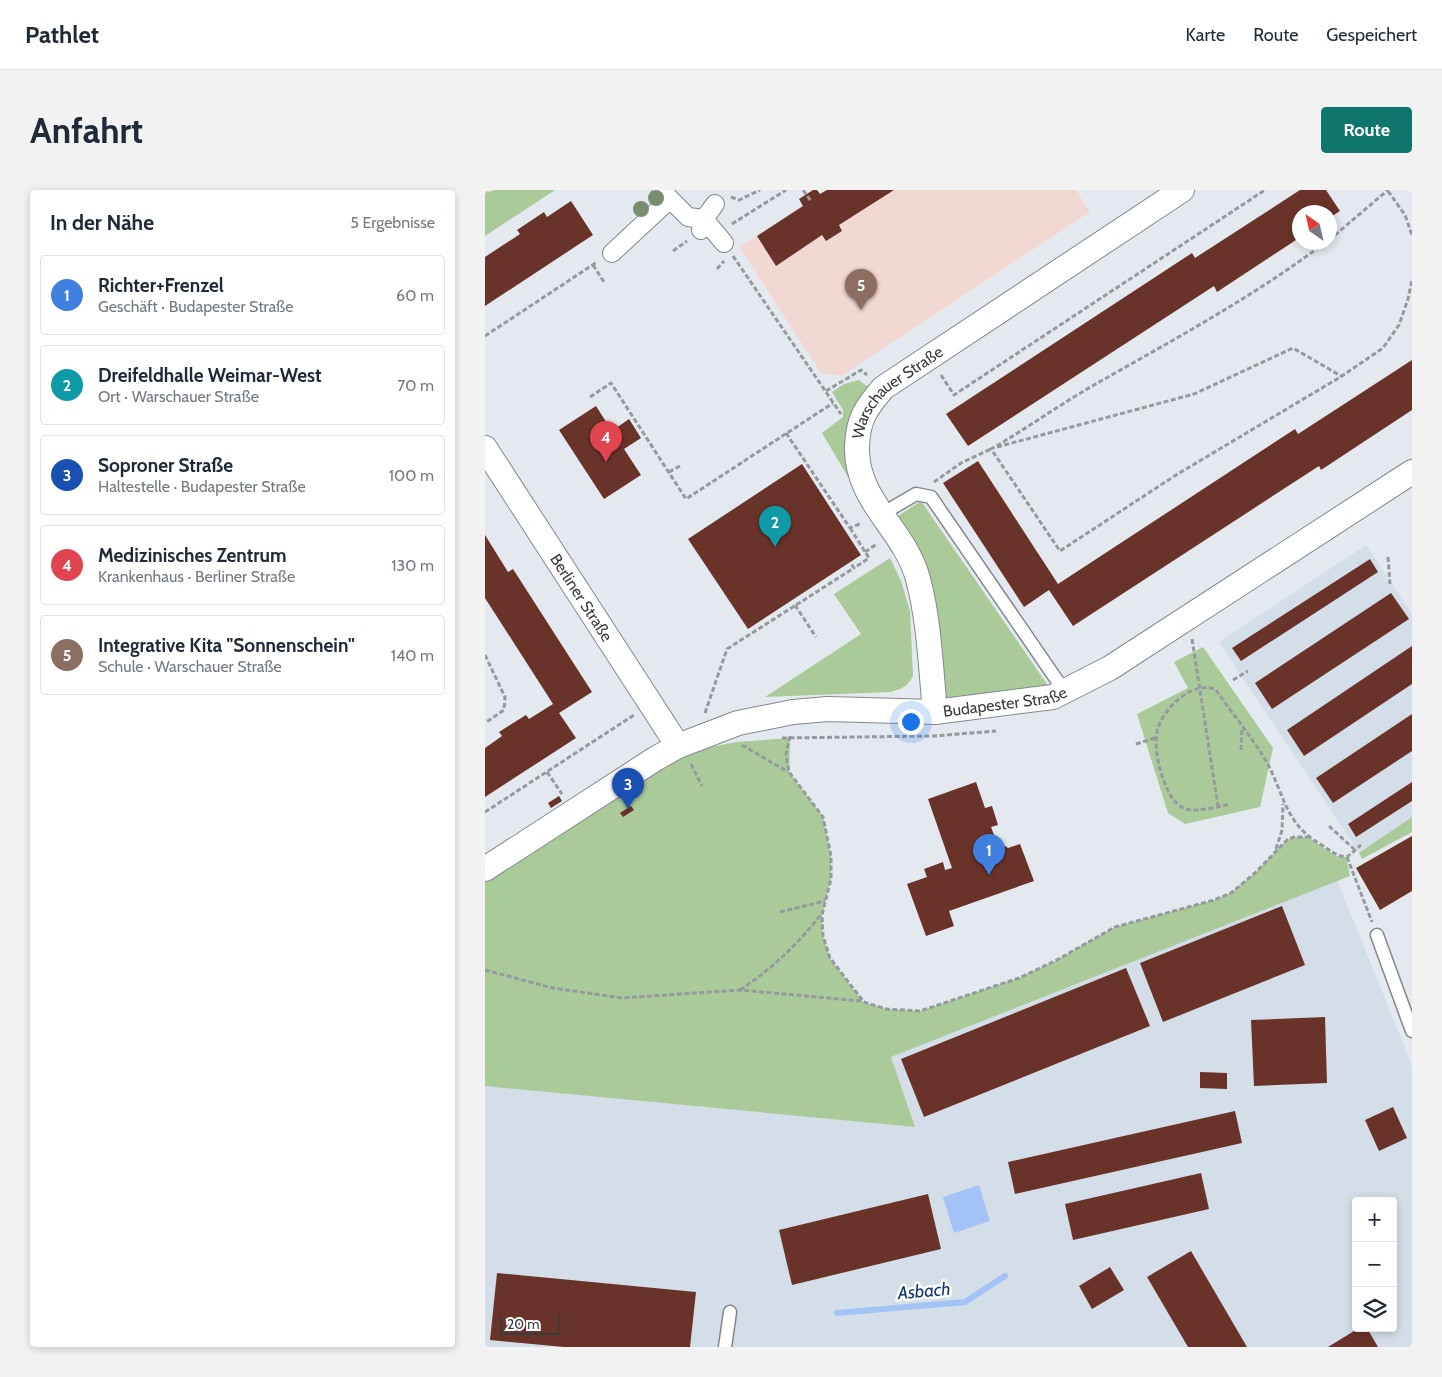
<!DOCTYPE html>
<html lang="de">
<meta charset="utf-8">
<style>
:root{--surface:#fff;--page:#f2f2f3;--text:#1f2937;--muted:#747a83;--line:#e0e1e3;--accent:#0f766e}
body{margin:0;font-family:Cabin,sans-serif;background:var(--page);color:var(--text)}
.controls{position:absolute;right:15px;bottom:15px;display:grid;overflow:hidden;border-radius:5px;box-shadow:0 2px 8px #0003}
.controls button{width:45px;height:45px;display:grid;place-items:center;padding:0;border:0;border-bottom:1px solid var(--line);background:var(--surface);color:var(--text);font:25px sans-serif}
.compass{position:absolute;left:807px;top:15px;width:45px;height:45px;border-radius:50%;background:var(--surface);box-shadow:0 2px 8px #0003;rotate:326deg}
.scale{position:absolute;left:15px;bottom:12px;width:60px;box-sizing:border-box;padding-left:5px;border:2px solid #3a3c3e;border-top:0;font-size:14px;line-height:18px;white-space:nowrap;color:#3a3c3e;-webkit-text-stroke:4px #fff;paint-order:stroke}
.you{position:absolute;left:425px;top:531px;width:18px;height:18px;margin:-12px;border:4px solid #fff;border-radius:50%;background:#1a73e8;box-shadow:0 0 0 8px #1a73e833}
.badge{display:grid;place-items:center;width:32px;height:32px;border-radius:50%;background:var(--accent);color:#fff;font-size:16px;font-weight:700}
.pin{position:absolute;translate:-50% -41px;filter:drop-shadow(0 1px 2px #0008)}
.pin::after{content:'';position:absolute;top:26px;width:18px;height:15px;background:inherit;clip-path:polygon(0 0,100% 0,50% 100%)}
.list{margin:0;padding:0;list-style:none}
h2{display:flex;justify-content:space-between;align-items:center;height:65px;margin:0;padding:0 20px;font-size:21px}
h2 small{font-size:16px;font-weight:400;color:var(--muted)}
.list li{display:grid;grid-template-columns:32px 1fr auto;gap:15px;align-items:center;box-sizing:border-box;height:80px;margin:0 10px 10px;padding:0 10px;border:1px solid var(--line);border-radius:5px}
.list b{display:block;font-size:19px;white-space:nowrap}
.list p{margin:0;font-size:16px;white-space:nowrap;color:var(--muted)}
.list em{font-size:16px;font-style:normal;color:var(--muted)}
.icon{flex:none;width:28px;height:28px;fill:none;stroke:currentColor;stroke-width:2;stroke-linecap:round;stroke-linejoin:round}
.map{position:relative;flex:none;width:927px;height:1157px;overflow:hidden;border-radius:5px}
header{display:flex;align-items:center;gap:30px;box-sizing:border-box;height:70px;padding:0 25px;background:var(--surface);border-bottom:1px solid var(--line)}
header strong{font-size:24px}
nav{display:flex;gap:28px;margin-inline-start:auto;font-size:18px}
.intro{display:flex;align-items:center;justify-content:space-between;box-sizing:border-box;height:120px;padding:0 30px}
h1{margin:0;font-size:35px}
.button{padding:12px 22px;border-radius:5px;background:var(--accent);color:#fff;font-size:18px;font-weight:700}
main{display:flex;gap:30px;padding:0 30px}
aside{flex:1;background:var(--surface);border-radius:5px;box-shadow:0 2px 8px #0003}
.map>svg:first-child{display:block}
</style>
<header>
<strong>Pathlet</strong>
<nav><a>Karte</a><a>Route</a><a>Gespeichert</a></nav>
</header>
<div class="intro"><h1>Anfahrt</h1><a class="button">Route</a></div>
<main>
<aside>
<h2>In der Nähe<small>5 Ergebnisse</small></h2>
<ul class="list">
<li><span class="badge" style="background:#3f7fe0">1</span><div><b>Richter+Frenzel</b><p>Geschäft · Budapester Straße</p></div><em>60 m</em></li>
<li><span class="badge" style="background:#0f9aa8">2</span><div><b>Dreifeldhalle Weimar-West</b><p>Ort · Warschauer Straße</p></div><em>70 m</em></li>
<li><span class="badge" style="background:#1a4fb4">3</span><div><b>Soproner Straße</b><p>Haltestelle · Budapester Straße</p></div><em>100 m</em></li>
<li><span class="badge" style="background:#e0444e">4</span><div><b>Medizinisches Zentrum</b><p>Krankenhaus · Berliner Straße</p></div><em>130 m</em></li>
<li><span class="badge" style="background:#8d6e63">5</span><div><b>Integrative Kita &quot;Sonnenschein&quot;</b><p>Schule · Warschauer Straße</p></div><em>140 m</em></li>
</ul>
</aside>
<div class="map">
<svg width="927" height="1157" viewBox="0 0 927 1157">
<rect width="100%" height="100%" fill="#e4e9ef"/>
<!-- built -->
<path fill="#d3dee9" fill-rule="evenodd" d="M881,355L927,424V627L874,663L734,452Z
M852,690L927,875V1157H0V895L430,937L406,867ZM871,1011H908V1138H871Z"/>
<!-- education -->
<path fill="#f2d8d2" d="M342,0H591L605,22L356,186L336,183L254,57Z"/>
<!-- green -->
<path fill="#aaca9a" d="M0,0L4,2L9,0H70L0,46Z
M374,190L384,198L369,297L337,243L358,227V220L347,202L359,194Z
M436,311L564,497L459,514L410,328Z
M405,368L416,391L425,421L428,486C423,496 417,499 406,502L280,507L376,444L349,404Z
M718,457L788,558L775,617L700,634L683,623L652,524L703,498L689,472Z
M305,548L304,582L338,627L346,666V688L337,725L338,746L345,768L378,812L401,819L435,821L534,788L570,771L630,737L729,710L746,703L770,683L802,650L809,647H823L851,666L861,667L865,686L406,867L430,937L0,896V689L204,561L252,552Z
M927,627V642L877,669L874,663Z"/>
<!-- water -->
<path fill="#a3c3f6" d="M494,995L505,1031L469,1043L458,1007Z"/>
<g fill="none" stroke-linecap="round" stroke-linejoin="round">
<!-- stream -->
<path stroke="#a3c3f6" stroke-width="6" d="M352,1123L480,1112L520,1086"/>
</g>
<!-- building -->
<path fill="#6a332a" d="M328,0H332L335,4L342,0H409L354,35L357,41L341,51L337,45L291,76L272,46L318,16L314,9Z
M815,0H841L855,21L844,28V22H814V48L732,102L729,96L483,256L461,224L707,63L710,68Z
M86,11L108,45L0,116V67L35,44L32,40L59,22L62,27Z
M927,170V220L836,280L834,276L588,436L564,400L539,417L458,293L493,271L573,394L810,239L813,244Z
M111,216L127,241L144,229L156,248L139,259L156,285L119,309L74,240Z
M317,274L376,365L263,439L203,349Z
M0,345L23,382L28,379L107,502L74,523L91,548L0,607V558L17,546L14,542L41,525L44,529L68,514L0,408Z
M885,369L893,382L756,471L747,458Z
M906,403L924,429L787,519L770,493Z
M927,456V494L819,566L802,540Z
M927,524V561L848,613L831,588Z
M491,592L500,618L507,616L513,635L506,637L511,650L523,658L535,654L549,691L464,721L469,736L441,746L422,694L442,687L439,679L458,672L460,680L467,678L443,609Z
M927,592V611L871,647L863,634Z
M74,606L77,611L66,618L63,613Z
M146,616L149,620L138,627L135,623Z
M927,646V701L895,720L871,678Z
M797,716L820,775L678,832L655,773Z
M641,778L665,836L439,927L416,869Z
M840,827L842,893L769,896L766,830Z
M715,882L742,883V899L715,898Z
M908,917L922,948L894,961L880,930Z
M750,921L757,953L530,1004L523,972Z
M716,983L724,1019L588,1050L580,1014Z
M443,1004L456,1059L307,1095L294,1040Z
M706,1061L762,1157H703L662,1087Z
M625,1077L639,1100L607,1119L594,1096Z
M12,1083L211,1102L205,1157H79L5,1150Z
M874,1138H882L893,1157H843Z"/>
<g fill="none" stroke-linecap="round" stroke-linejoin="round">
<!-- service casing -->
<g stroke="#83888d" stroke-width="15">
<path id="service" d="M397,324L431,304L446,307L580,502
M892,745L927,841
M240,1157L245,1122"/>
</g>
<!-- pedestrian casing -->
<g stroke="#83888d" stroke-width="20">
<path id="pedestrian" d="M176,0L203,27L219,29L239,53
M216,40L219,29L230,14
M127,63L184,10"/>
</g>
<!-- minor casing -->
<g stroke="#83888d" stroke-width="26">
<g id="minor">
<path id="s1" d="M0,258L193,556"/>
<path id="s2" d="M450,522C446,480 444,429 433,389C420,339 370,311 372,256C373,229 381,218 398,198L697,0"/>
<path id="s3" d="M0,679L170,569L193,556L253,533L308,522L343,519L450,522L568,507L625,478L927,282"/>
</g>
</g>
<!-- path -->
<path stroke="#96999e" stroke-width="3" stroke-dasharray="5 2.5" stroke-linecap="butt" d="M318,0L326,11
M903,1L920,25L927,45
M246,7L254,10L275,0
M247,34L301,0
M844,50L903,0
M841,52C768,107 688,150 609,195C574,215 541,239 506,259L575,361L691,285L857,186L898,158L914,135L923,109L927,90
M188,61L202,51
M248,66L356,224
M108,75L119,92
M232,79L239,71
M0,146L112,72
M456,185L469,205L780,0
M341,201L376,180L382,185
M105,207L126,193L201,309L348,213
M301,243L365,338L377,333
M512,257L709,204L808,158L856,186
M184,282L195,276
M449,292L476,273L506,259
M365,338L384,368L369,378
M380,362L392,354
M903,367L905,394
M310,415L331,447
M707,449L733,616
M0,465L20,507L19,520L0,533
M748,490L763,481
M220,523L242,459L369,378L365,372
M305,546L301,564L304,582L338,627L346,666V689L337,725L338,746L345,768L378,811
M297,548L449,546L511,541
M651,554L670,548
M257,555L303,582
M756,560L757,538
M206,574L217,596
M62,582L77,604
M743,615C730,617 714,622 701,619C679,613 666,557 673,538C679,518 709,489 731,500C747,523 765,545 780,569C799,602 799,633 835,654C845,660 850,666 862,667L876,655
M0,622L149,525
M844,636L869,659
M791,659L797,640L798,614
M862,667L887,732
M295,722L340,711
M0,780L68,798L137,808L255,800L376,811L401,819L435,821L534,788L570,771L630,737L729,710L746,703L770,683L802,650L809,647H823
M255,800C288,778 313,754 337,723"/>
<!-- service -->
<use href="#service" stroke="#fff" stroke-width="12"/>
<!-- pedestrian -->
<use href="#pedestrian" stroke="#fff" stroke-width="18"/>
<!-- minor -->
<use href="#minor" stroke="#fff" stroke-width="24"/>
</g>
<!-- trees -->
<g fill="#788c70">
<circle cx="171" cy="8" r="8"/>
<circle cx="156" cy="19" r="8"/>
</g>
<g text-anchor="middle" stroke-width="5" stroke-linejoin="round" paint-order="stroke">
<!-- street labels -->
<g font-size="16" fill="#3a3c3e" stroke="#fff">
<text dy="6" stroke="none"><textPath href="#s2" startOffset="354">Warschauer Straße</textPath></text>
<text dy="6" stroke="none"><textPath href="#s1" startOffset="178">Berliner Straße</textPath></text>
<text dy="6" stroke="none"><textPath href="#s3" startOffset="562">Budapester Straße</textPath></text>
</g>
<!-- water labels -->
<g font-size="18" font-style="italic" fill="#123671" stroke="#fff">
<text transform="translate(439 1101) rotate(-5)" y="6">Asbach</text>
</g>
</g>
</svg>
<div class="controls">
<button>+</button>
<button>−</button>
<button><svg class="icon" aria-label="layers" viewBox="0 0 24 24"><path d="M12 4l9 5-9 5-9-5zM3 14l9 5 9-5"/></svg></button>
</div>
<svg class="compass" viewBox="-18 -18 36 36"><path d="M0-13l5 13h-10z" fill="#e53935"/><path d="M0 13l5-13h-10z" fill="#747a83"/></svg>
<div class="scale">20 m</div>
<div class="you"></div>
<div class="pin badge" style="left:504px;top:685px;background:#3f7fe0">1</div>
<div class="pin badge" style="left:290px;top:357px;background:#0f9aa8">2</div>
<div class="pin badge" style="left:143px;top:619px;background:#1a4fb4">3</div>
<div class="pin badge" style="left:121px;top:272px;background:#e0444e">4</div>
<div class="pin badge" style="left:376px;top:120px;background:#8d6e63">5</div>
</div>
</main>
